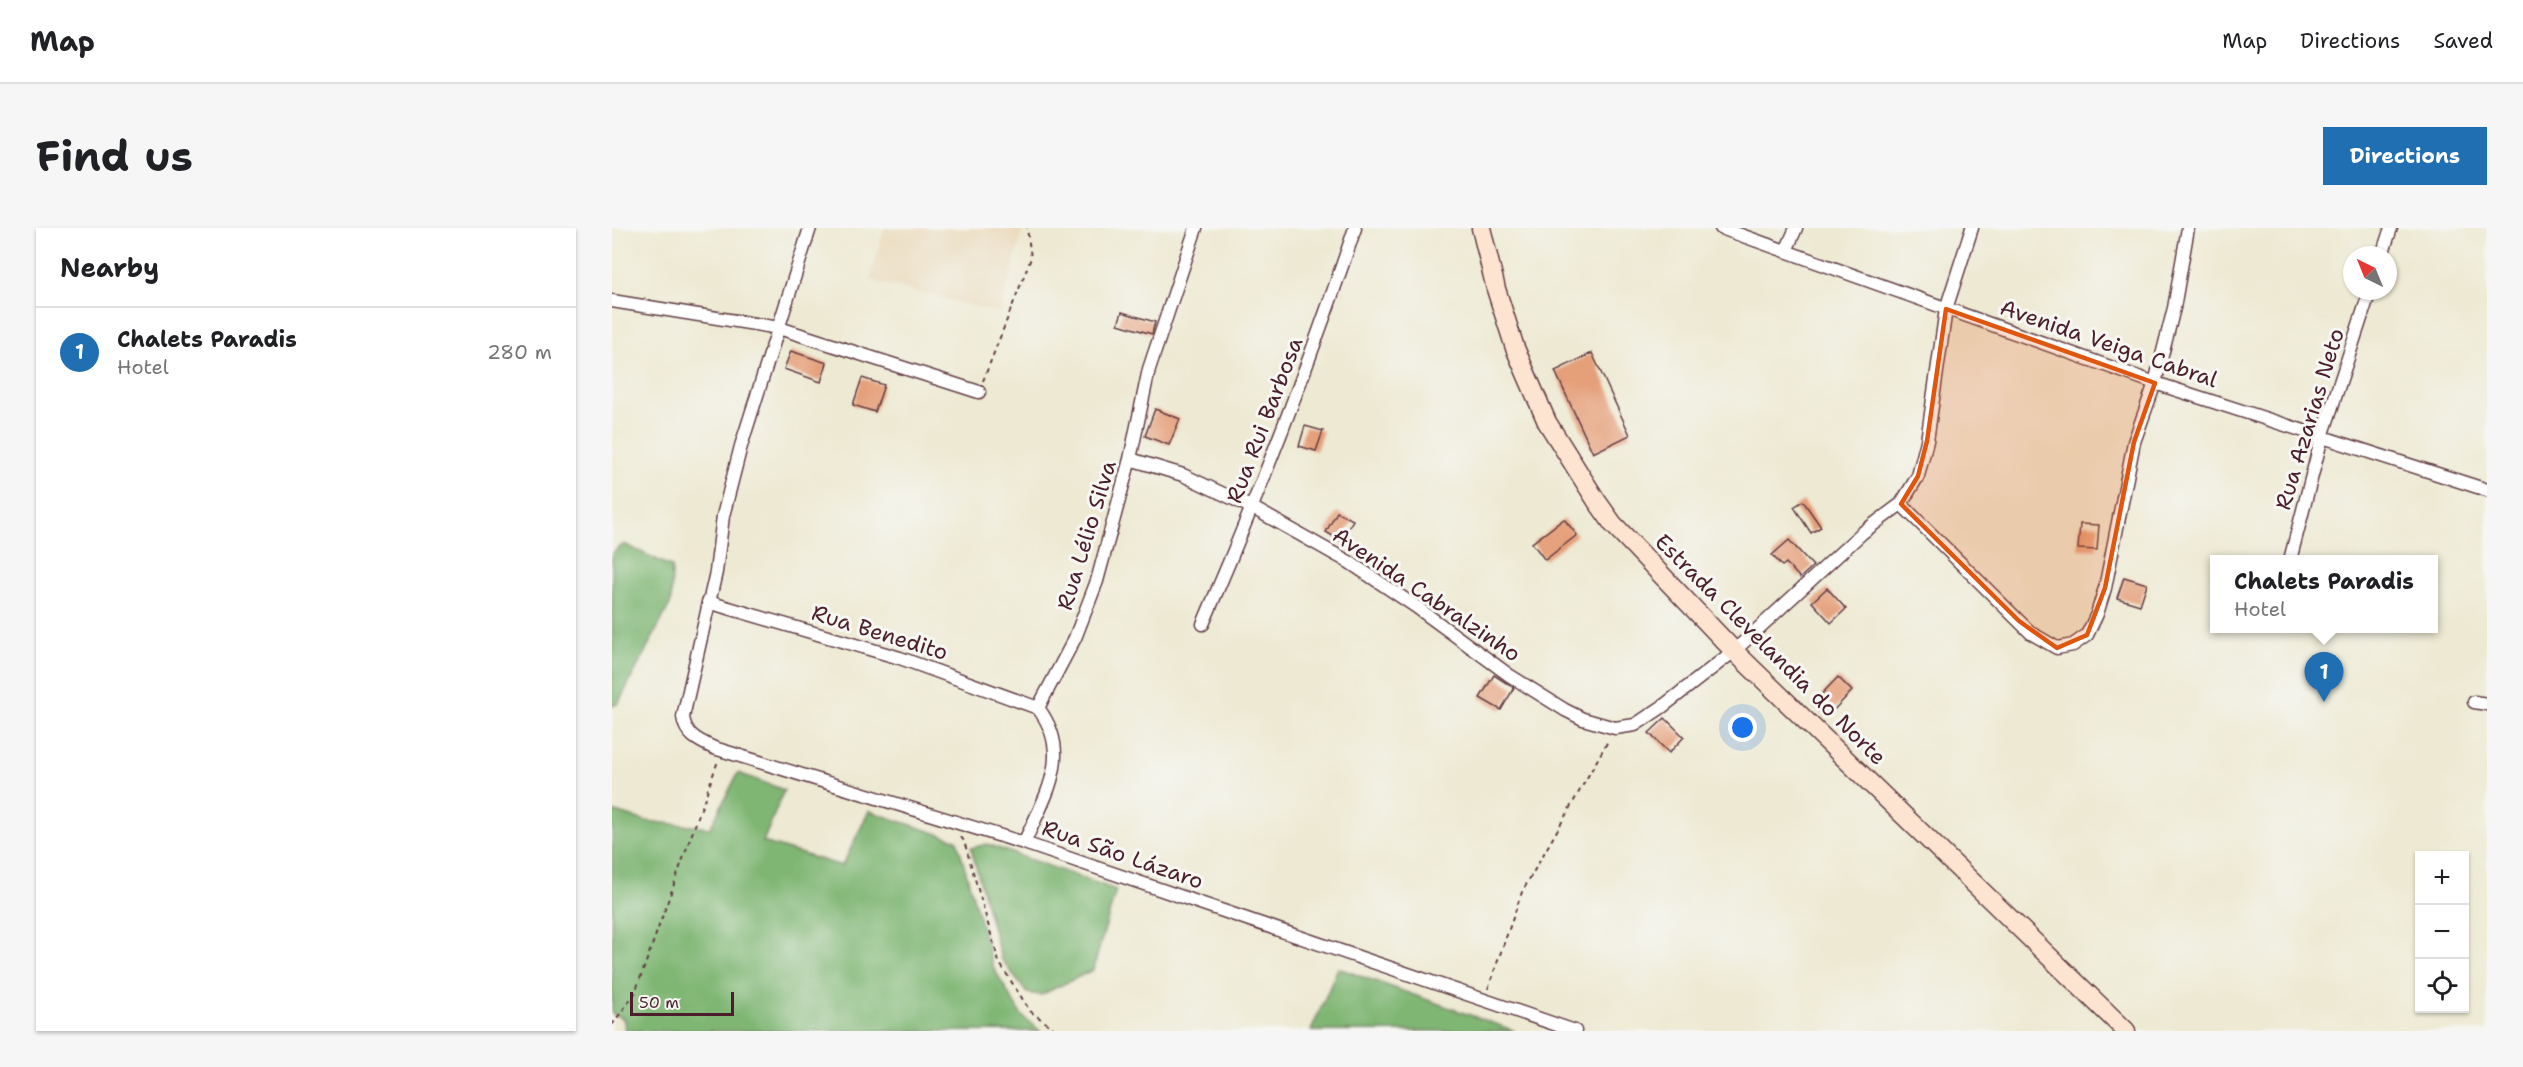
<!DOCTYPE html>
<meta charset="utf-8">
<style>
:root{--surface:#fff;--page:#f6f6f6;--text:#202124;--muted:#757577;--line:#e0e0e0;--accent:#1f6fb2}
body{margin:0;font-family:"Shantell Sans",sans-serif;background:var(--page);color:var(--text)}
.controls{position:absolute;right:18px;bottom:18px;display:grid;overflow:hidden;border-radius:0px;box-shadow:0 2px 4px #0004}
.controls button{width:54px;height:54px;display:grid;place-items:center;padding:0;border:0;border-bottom:2px solid var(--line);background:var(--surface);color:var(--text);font:30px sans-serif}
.compass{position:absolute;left:1731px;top:18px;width:54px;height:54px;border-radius:50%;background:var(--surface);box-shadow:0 2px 4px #0004;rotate:317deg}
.scale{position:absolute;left:18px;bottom:15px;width:104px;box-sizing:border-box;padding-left:6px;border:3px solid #4a1f2b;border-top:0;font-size:16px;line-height:21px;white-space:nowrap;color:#4a1f2b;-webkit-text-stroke:4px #f6f6f2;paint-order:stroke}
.you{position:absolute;left:1131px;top:500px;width:21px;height:21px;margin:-15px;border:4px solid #fff;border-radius:50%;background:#1a73e8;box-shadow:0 0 0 9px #1a73e833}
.badge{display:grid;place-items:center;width:39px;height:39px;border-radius:50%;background:var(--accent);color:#fff;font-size:20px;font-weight:700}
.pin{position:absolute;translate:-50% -50px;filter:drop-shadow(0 2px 3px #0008)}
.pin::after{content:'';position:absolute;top:32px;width:21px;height:18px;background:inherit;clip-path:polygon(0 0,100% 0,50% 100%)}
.popup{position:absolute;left:1598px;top:327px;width:228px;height:78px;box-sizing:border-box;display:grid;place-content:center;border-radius:0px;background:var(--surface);filter:drop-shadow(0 2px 4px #0005);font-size:20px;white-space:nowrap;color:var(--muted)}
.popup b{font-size:22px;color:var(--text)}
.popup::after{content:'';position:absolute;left:50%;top:100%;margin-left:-12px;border:12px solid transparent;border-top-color:var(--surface)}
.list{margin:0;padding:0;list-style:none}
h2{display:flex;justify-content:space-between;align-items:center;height:78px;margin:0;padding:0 24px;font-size:26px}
h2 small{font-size:20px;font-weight:400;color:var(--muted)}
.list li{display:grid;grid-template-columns:39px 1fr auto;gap:18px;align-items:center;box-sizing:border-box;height:90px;padding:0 24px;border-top:2px solid var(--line)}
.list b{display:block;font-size:22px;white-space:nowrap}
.list p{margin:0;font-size:20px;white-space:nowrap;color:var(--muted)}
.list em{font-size:20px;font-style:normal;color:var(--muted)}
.icon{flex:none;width:33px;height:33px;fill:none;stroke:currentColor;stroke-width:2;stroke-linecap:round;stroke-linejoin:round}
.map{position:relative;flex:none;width:1875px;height:803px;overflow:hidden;border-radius:0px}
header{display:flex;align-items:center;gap:36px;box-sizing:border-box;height:84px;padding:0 30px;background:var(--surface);border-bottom:2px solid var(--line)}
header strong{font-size:28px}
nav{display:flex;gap:33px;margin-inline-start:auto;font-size:21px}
.intro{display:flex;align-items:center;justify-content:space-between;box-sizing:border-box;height:144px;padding:0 36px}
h1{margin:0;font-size:42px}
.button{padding:15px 27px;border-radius:0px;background:var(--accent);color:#fff;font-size:21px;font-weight:700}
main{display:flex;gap:36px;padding:0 36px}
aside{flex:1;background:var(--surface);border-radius:0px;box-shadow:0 2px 4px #0004}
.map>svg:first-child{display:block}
</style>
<header>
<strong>Map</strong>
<nav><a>Map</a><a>Directions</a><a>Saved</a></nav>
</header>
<div class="intro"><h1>Find us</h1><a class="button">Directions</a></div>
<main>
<aside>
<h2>Nearby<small></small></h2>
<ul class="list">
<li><span class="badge">1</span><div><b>Chalets Paradis</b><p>Hotel</p></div><em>280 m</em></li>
</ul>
</aside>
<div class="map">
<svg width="1875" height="803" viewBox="0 0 1875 803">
<rect width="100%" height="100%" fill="#f6f6f2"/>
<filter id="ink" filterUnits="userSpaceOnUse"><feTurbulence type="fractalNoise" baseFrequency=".0167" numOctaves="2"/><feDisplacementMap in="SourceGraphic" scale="12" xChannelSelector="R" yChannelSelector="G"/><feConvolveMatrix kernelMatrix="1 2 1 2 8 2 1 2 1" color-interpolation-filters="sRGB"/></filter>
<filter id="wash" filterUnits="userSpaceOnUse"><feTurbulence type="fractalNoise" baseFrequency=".008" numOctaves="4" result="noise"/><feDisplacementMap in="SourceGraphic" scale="24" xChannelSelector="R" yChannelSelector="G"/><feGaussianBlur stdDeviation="1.35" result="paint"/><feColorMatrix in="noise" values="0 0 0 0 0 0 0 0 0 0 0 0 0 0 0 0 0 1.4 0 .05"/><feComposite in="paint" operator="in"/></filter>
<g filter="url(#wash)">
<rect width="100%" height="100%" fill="#ede9d2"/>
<!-- built -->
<path fill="#ead9ba" d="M272,0H411L389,85L258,52Z"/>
<!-- forest -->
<path fill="#7fb673" stroke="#646a4f" stroke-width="1.5" d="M12,316L60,339L59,374L6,476L0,478V325Z
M126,545L172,562L151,614L230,638L257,583L345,612L381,739L409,787L428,803H14L11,790L0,786V583L34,593L98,600Z
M375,616L504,662L481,742L429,767L415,765L389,731L359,620Z
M726,740L903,803H699Z"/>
<g id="blocks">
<!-- building -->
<path fill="#e59f79" d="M510,84L543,94L540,106L506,96Z
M179,123L215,135L209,154L172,141Z
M980,125L1018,207L981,225L943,143Z
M250,150L272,157L263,184L241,177Z
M543,181L568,191L557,217L533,208Z
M693,198L711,203L704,223L687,218Z
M1191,273L1209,299L1199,305L1182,279Z
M725,284L741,292L729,313L714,304Z
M952,291L965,307L933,332L920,315Z
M1468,296L1487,297L1485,322L1466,321Z
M1177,312L1201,338L1188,350L1174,335L1170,338L1160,327Z
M1512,349L1535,356L1528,377L1505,370Z
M1215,360L1234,381L1219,395L1200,374Z
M882,447L902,460L889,482L868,470Z
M1226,449L1240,463L1214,490L1200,476Z
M1053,490L1072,509L1057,525L1037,505Z"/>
</g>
</g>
<g filter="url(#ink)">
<use href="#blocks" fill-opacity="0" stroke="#623d44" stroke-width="1.5"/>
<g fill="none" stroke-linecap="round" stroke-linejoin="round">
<!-- street casing -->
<g stroke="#623d44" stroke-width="15">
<path id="street" d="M198,0L129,218L111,288L104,344L71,489C73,507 87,513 102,520L412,615L963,803
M1109,0L1543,155L1875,262
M1174,23L1184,0
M1770,27L1779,0
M0,73L167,100L367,164
M518,231L571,247L641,280L737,334L803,378L897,447L953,482L971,491L1003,500L1023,497L1050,479L1122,423L1250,305L1289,276L1306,248L1315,213L1334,81L1360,0
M1289,276L1419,405L1445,420L1461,417L1475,407L1485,386L1493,360L1522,214L1543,155L1562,80L1576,0
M1678,332L1710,209L1758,63
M96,374L288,430L426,480
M591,396C647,266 698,134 743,0
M1862,474L1875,476
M426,480L463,410L485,353L518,231L537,141L584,0
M412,615C433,568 462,527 426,480"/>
</g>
<!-- secondary casing -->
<g stroke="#623d44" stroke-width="21">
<path id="secondary" d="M869,0L884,61L903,120L935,194L984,272L1001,296L1122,423L1514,803"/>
</g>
<!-- path -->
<path stroke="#623d44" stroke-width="2" stroke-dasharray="4.5 4.5" stroke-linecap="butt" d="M371,153L419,30L415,0
M349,609L352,613L387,734L418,783L445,803
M876,761L910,664L996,513
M0,797L23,765L106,533"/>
<!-- street -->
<use href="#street" stroke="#fff" stroke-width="12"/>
<!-- secondary -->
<use href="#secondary" stroke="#fde4d0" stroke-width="18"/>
</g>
</g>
<!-- marked area -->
<path fill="#e0560e" fill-opacity="0.2" stroke="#e0560e" stroke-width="4.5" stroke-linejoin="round" d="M1334,81L1543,155L1522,214L1493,360L1475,407L1445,420L1407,393L1289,276L1306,248L1315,213Z"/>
<g text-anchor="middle" stroke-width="6" stroke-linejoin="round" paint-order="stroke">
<!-- street labels -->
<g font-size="22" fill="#4a1f2b" stroke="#f6f6f2">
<text transform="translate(1497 115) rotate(19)" y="8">Avenida Veiga Cabral</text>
<text transform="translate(1697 191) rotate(-73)" y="8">Rua Azarias Neto</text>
<text transform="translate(652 192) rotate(-69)" y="8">Rua Rui Barbosa</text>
<text transform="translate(474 307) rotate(-73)" y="8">Rua Lélio Silva</text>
<text transform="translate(815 366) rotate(34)" y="8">Avenida Cabralzinho</text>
<text transform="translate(268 404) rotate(17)" y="8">Rua Benedito</text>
<text transform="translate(1159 421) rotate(45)" y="8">Estrada Clevelandia do Norte</text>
<text transform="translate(511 626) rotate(19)" y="8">Rua São Lázaro</text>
</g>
</g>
</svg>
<div class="controls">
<button>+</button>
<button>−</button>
<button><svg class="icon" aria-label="locate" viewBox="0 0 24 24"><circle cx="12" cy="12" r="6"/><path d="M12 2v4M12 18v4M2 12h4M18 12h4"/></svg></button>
</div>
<svg class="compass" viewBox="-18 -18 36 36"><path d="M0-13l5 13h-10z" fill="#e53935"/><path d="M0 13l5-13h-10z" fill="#757577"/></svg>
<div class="scale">50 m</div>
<div class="you"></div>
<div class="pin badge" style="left:1712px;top:474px">1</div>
<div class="popup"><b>Chalets Paradis</b>Hotel</div>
</div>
</main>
